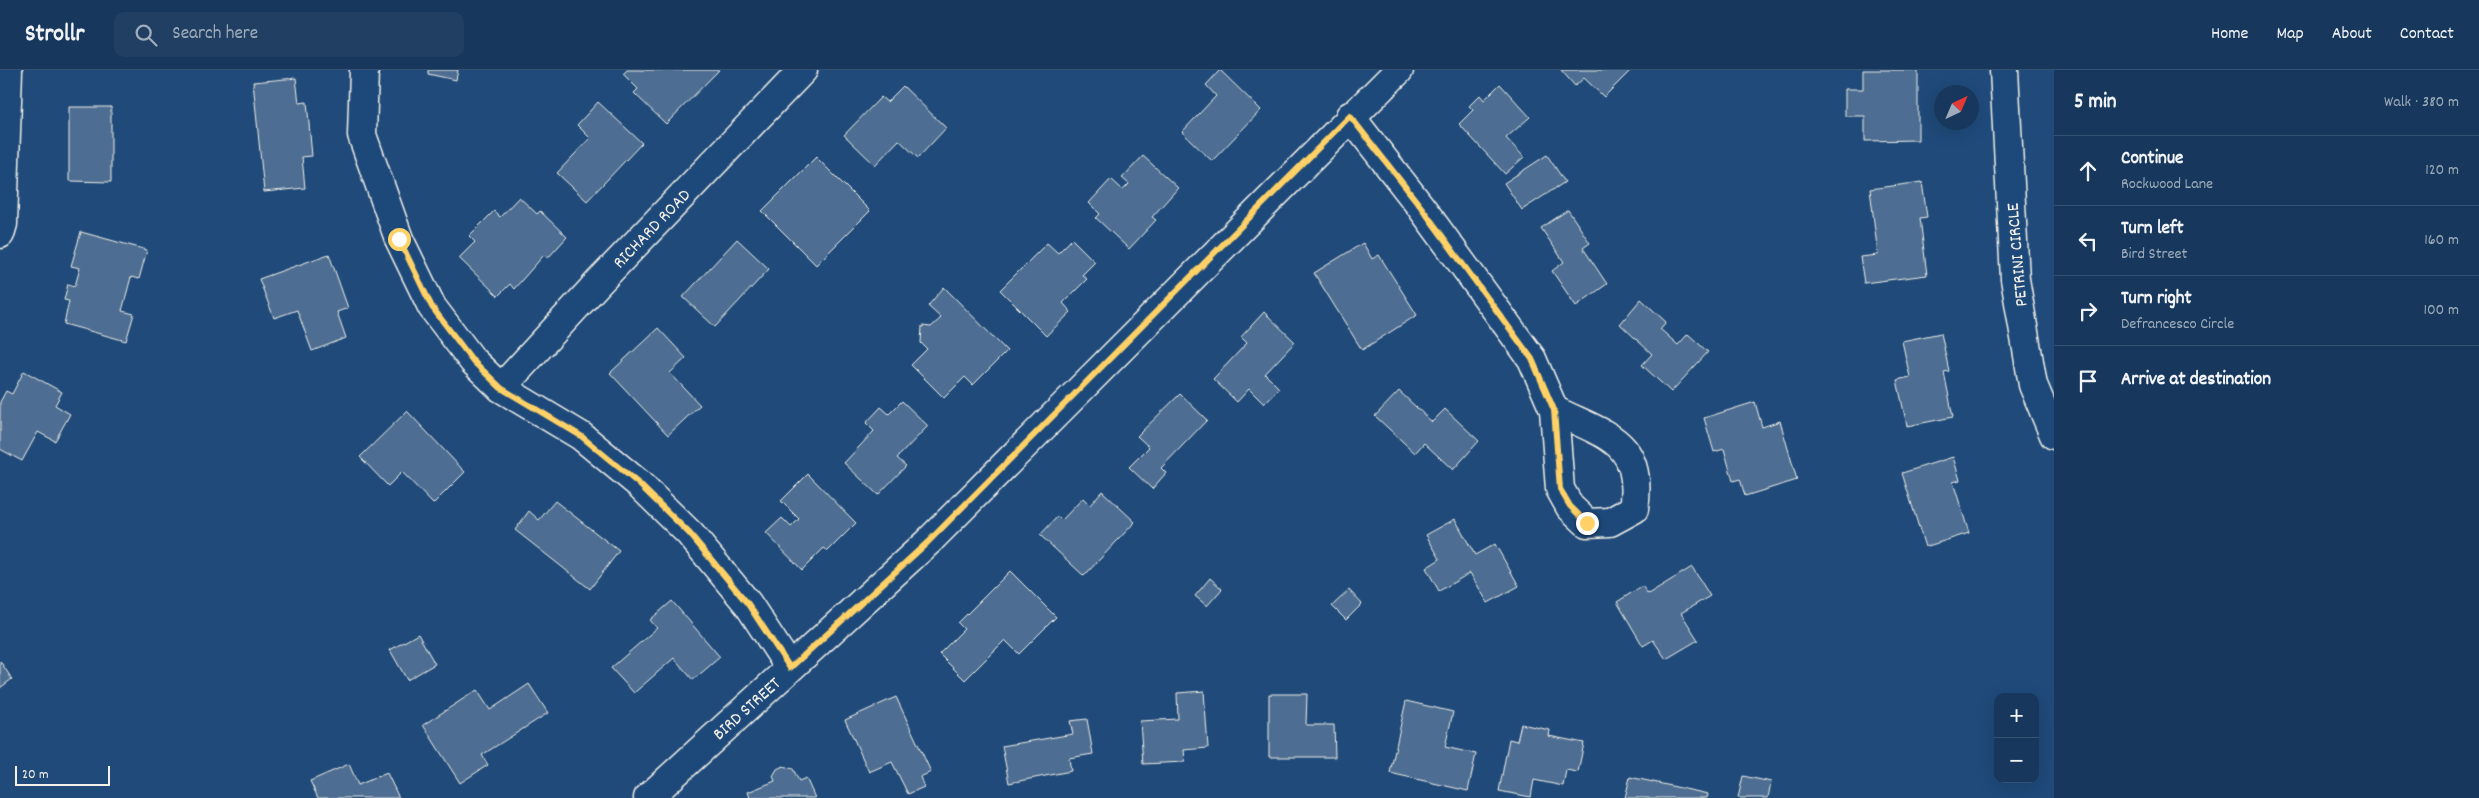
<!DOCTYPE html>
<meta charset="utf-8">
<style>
:root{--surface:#17385c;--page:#203f62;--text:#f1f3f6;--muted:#9eacbb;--line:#365272}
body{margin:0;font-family:Dekko,sans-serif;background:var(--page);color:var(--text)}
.controls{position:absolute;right:15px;bottom:15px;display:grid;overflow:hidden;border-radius:10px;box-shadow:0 5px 20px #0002}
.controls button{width:45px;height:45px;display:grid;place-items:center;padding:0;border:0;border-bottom:1px solid var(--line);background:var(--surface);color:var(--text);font:25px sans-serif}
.compass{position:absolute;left:1934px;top:15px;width:45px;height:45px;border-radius:50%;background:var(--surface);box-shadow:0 5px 20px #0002;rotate:44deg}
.scale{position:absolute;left:15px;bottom:12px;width:95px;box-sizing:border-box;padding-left:5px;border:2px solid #f4f1e8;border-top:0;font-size:14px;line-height:18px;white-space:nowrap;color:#f4f1e8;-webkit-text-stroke:4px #1f4a7a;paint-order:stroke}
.stop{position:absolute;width:15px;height:15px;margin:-11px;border:4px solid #ffd166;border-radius:50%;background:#fff}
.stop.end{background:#ffd166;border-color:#fff;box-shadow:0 1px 5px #0008}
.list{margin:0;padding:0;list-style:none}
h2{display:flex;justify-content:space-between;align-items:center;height:65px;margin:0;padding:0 20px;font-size:21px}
h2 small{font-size:16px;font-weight:400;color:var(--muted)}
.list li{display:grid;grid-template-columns:32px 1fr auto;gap:15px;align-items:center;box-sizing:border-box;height:70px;padding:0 20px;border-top:1px solid var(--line)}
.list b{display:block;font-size:19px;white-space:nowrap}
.list p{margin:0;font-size:16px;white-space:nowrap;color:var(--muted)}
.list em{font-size:16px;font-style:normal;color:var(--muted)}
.icon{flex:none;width:28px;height:28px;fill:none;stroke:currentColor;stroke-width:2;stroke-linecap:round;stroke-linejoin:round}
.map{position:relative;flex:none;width:2054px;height:728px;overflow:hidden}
header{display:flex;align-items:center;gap:30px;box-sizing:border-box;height:70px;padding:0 25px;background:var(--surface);border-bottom:1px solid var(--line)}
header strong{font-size:24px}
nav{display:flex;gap:28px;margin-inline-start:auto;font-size:18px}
.search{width:350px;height:45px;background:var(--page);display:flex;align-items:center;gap:12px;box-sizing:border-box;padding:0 18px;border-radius:10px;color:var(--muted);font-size:19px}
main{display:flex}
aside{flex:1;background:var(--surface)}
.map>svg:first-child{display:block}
</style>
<header>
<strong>Strollr</strong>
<div class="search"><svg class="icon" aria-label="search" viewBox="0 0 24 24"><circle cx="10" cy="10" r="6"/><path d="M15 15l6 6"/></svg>Search here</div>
<nav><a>Home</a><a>Map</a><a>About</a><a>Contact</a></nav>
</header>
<main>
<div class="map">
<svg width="2054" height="728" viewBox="0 0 2054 728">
<rect width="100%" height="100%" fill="#1f4a7a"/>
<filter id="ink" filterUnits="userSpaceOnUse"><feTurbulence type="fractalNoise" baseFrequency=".02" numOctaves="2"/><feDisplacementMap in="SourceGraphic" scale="10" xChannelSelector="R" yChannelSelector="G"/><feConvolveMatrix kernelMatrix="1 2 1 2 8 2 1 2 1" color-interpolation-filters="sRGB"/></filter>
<g filter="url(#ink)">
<!-- building -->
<path fill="#4d6e92" stroke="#f4f1e8" d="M428,0H458L456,10L428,4Z
M627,0H719L666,54L634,23L638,19L623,4Z
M1220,0L1261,40L1212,91L1182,62L1216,26L1206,15Z
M1561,0H1631L1604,27L1584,8L1575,16Z
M1863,0H1918V70L1865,71V46H1845V19H1863Z
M296,8L299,33L307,32L312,86L302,87L305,118L264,122L253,12Z
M1500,14L1530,47L1506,68L1524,87L1505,104L1459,54L1473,40L1469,36L1480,25L1484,30Z
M903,16L946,58L918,88L899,70L875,95L844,65L881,27L887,32Z
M598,32L642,73L587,131L557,103L590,68L577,55Z
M69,37H111V112L69,111Z
M1547,85L1565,112L1522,140L1504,113Z
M1143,86L1178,118L1152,147L1156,150L1129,179L1096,148L1100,144L1089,133L1111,109L1123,120L1129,114L1122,108Z
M816,87L870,141L816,195L762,141Z
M1922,112L1927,147L1920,148L1927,205L1864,213L1860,187L1878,185L1870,119Z
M519,127L537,144L540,141L567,167L548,188L544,185L514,219L510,214L498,226L459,188L475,172L469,166L494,141L500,147Z
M1568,140L1590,173L1583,178L1607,214L1576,236L1552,201L1564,192L1541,158Z
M81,162L147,180L139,209L131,207L122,241L134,244L126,271L64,254L69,231L64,230L68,214L75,216L80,198L71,196Z
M737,169L769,199L715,257L683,227Z
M1072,169L1095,192L1082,205L1087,209L1063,233L1071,242L1046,266L1000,220L1047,173L1058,183Z
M1363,173L1372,189L1379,185L1417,245L1362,280L1314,203Z
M329,184L348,238L337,242L346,268L312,281L297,240L274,248L259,209Z
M944,217L1007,281L973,315L965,307L944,328L911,295L927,279L921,273L922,256L931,257L941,248L928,236Z
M1641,229L1666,252L1660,259L1678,275L1688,264L1708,282L1671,322L1642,295L1652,284L1620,254Z
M1264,242L1295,272L1265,304L1279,318L1264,334L1249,319L1237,332L1213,309L1247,273L1241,267Z
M658,258L686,288L670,303L700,335L668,365L610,303Z
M1941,263L1949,301L1944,302L1953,347L1907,356L1897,310L1910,307L1902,271Z
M24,301L62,322L55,335L70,344L55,371L38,362L22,391L0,379V332L6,321L12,324Z
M1399,321L1432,352L1445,339L1479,371L1453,400L1424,373L1415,383L1375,346Z
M1180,324L1207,350L1161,398L1166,403L1152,419L1129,397L1149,377L1137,366Z
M902,331L928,356L897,388L906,396L878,425L844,393L874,361L866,353L881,337L889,344Z
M1755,332L1762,357L1780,351L1797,410L1745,426L1740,409L1733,411L1724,379L1714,382L1704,348Z
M407,341L465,402L433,434L402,402L388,416L360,387Z
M1953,387L1960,410L1953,412L1969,463L1925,477L1902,403Z
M808,404L856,453L828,481L824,478L802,500L766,463L782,448L791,457L799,449L781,431Z
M1102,421L1135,452L1084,506L1040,465L1058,446L1062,450L1083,428L1090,435Z
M555,431L619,481L590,519L515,460L529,441L539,450Z
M1455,449L1475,485L1495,474L1519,516L1488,533L1470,503L1439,521L1426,498L1440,489L1426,465Z
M1692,497L1710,526L1681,543L1698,570L1666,589L1653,570L1643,576L1617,532L1642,516L1648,524Z
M1010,501L1056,547L1019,584L1005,570L965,610L939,584L964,559L958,553Z
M1210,508L1222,519L1207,536L1195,526Z
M1349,520L1362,534L1346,550L1332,536Z
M672,531L720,587L693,610L674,588L634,623L611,598L657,558L650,550Z
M418,564L435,594L407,610L390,580Z
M0,591L12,609L0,618Z
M529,614L548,643L482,685L488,695L460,713L423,655L477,620L490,640Z
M1204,621L1208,678L1184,680L1185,692L1143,694L1140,651L1178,649L1177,623Z
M1269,624H1307L1306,655H1334L1335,687H1269Z
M896,627L931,702L920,707L924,717L908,724L892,692L869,702L845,650Z
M1406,631L1453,642L1445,677L1476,684L1468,721L1390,703Z
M1087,649L1093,684L1069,688L1071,701L1009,713L1002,676L1073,664L1070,651Z
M1521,654L1550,660L1549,666L1584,673L1578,702L1566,700L1563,716L1534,710L1531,727L1499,721L1509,669L1517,671Z
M349,694L358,715L387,703L399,728H318L310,711Z
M783,696L793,699L799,711L806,708L815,728H750L748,722L775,711L773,706L777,699Z
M1743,706L1771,712L1768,728H1738Z
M1630,707L1708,724L1707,728H1625Z"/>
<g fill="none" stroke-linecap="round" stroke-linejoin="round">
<!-- street casing -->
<g stroke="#f4f1e8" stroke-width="31">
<path id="street" d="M364,0L362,65L399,169L432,237L473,291L501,318L581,366L639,414L690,464L748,534L790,598
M2004,0L2015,209L2033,315L2054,365
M1350,46L1421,137L1532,289L1554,340C1606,366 1644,370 1634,439L1610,452L1587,453L1570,437L1560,419L1554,340
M0,164L3,154L8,0
M501,318L598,213L803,0
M648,728L928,472L1399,0"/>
</g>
<!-- street -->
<use href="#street" stroke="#1f4a7a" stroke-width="28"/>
</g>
</g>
<g fill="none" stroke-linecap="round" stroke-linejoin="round" filter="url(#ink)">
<!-- route -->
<path stroke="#ffd166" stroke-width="6" d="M399,169L432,237L473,291L501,318L581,366L639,414L690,464L748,534L790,598L928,472L1350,46L1421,137L1532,289L1554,340L1560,419L1570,436L1587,453"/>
</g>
<g text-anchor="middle" stroke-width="4.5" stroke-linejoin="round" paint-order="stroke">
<!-- street labels -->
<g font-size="18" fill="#f4f1e8" stroke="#1f4a7a">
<text transform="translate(651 158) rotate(-46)" y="6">RICHARD ROAD</text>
<text transform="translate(2016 185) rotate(-95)" y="6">PETRINI CIRCLE</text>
<text transform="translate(746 638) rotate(-42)" y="6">BIRD STREET</text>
</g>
</g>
</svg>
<div class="controls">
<button>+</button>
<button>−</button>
</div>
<svg class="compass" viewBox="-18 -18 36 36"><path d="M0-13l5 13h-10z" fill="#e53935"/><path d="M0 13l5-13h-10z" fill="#9eacbb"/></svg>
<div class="scale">20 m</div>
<div class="stop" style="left:399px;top:169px"></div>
<div class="stop end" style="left:1587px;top:453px"></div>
</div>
<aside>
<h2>5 min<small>Walk · 380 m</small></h2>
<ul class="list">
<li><svg class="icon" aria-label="ahead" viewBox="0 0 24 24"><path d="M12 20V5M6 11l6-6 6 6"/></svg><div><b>Continue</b><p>Rockwood Lane</p></div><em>120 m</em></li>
<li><svg class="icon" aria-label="left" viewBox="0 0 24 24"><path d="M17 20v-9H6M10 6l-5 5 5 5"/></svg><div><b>Turn left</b><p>Bird Street</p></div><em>160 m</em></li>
<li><svg class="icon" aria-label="right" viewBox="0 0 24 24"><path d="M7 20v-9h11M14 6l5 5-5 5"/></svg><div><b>Turn right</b><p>Defrancesco Circle</p></div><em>100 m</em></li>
<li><svg class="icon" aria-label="arrive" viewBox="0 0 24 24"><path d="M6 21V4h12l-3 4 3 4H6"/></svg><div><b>Arrive at destination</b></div></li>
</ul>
</aside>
</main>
